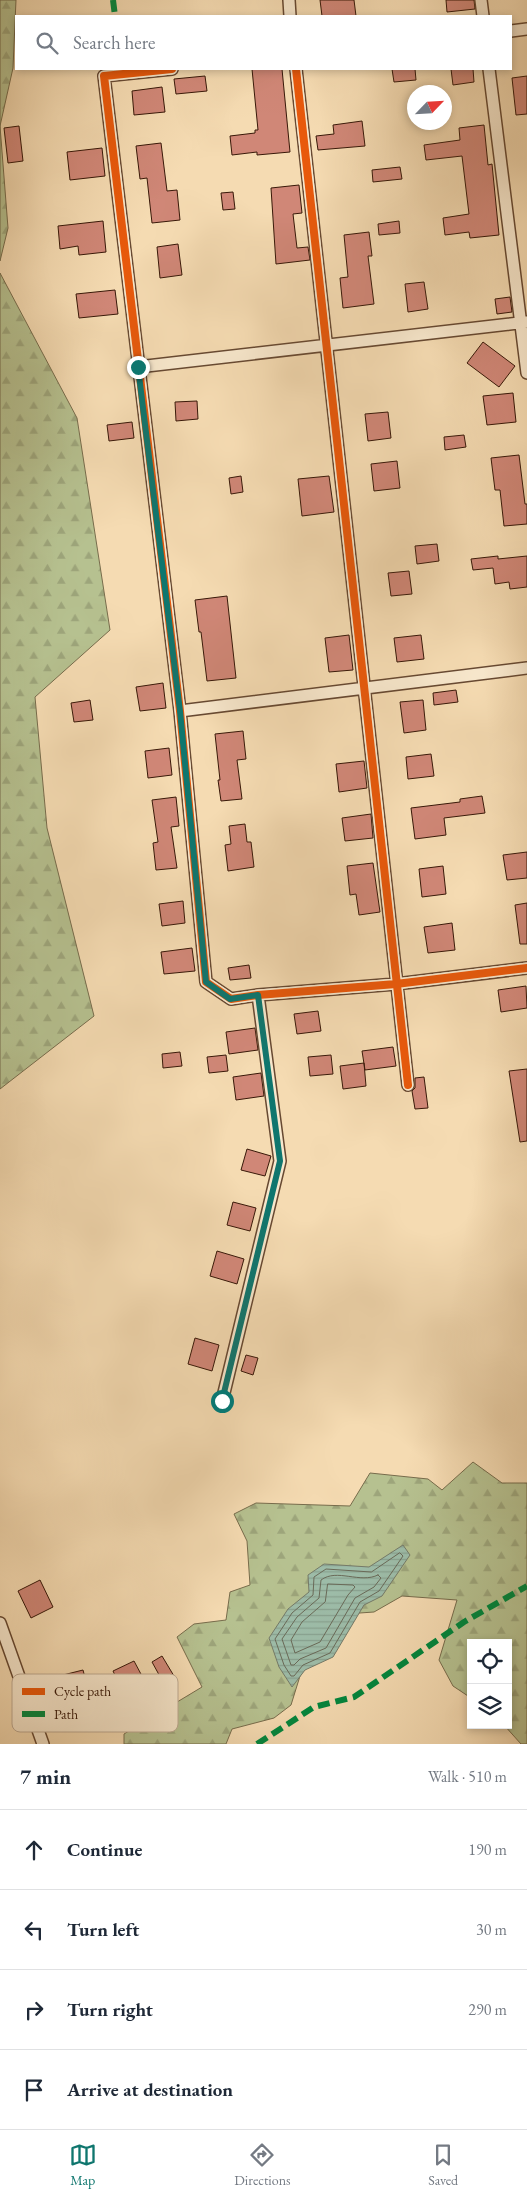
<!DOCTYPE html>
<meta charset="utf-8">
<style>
:root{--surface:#fff;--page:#f2f2f3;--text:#1f2937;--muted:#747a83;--line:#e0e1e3;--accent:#0f766e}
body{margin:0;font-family:"EB Garamond",serif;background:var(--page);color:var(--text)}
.controls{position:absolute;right:15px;bottom:15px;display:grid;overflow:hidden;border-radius:0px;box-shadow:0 2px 8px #0003}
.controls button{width:45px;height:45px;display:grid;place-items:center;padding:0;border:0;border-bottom:1px solid var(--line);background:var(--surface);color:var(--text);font:25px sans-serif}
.compass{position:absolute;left:407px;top:85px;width:45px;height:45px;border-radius:50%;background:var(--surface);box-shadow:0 2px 8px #0003;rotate:65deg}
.stop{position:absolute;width:15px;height:15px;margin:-11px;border:4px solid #0f766e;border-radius:50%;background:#fff}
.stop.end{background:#0f766e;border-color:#fff;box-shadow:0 1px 5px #0008}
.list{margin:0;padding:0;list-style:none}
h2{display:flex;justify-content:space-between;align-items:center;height:65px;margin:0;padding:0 20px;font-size:21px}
h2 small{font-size:16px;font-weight:400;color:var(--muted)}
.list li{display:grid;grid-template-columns:32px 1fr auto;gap:15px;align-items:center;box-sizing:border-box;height:80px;padding:0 20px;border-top:1px solid var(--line)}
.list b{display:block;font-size:19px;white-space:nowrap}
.list em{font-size:16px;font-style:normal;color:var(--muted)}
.icon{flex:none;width:28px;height:28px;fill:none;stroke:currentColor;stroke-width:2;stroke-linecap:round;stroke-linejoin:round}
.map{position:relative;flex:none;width:527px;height:1744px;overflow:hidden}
.search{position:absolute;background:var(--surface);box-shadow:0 2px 8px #0003;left:15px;right:15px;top:15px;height:55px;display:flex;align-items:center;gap:12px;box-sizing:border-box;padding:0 18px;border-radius:0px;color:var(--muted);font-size:19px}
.sheet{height:385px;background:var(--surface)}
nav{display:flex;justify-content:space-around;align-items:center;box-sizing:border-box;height:70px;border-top:1px solid var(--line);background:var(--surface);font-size:14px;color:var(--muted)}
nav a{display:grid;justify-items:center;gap:2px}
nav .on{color:var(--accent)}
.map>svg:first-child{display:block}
</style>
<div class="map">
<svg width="527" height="1744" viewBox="0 0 527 1744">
<defs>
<pattern id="forest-firs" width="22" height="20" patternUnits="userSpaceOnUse" patternTransform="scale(1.25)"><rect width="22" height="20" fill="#b6c190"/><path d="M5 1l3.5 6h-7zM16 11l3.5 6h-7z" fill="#9da57b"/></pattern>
<pattern id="water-rules" width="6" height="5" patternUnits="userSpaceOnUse" patternTransform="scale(1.25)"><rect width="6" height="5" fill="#9dbca8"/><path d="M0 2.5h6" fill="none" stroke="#88a18f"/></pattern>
</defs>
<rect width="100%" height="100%" fill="#f5dbb2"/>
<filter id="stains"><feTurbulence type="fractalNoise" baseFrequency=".004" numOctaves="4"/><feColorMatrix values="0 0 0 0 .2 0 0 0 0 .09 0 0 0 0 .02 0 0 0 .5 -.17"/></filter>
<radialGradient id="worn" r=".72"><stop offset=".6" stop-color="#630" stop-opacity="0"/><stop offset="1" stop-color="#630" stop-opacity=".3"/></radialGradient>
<!-- forest -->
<path fill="url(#forest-firs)" stroke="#776c4c" d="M0,0H16L13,68L0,126L8,228L0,261Z
M0,273L77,418L110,630L35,697L47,828L94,1016L0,1089Z
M473,1462L502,1483H527V1744H521L504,1725H508V1643H471V1698L453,1686L439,1660L457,1600L402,1596L374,1612L331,1615L309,1647L291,1705L274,1718L232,1729L226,1744H124V1734L202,1687L177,1637L194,1624L226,1620L230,1592L250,1585L247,1541L234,1514L256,1503L350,1506L370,1473L428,1479L442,1490Z"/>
<!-- water -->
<path fill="url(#water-rules)" stroke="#757a68" d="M403,1545L410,1555L382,1596L364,1605L333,1657L305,1670L292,1687L279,1667L269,1638L288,1609L309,1592L308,1575L324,1564L369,1567Z"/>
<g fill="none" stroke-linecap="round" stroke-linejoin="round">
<!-- shore -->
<path stroke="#6a6a58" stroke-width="1" d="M400,1553L403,1556L379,1591L360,1602L330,1653L303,1665L294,1676H291L284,1665L275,1639L292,1613L313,1595L314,1577L326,1569L371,1572Z
M378,1575L381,1578L374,1587L355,1598L326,1648L300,1659L294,1665H291L282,1639L297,1617L319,1598L321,1580C337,1568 360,1584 378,1575Z
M328,1584L353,1585L355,1587L348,1595L320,1642L295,1653L291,1640L302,1622L325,1602Z"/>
</g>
<!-- building -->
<path fill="#d08777" stroke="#381808" d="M320,0H354L356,16H322Z
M446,0H474L475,9L447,12Z
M252,69H282L290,152L257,155V152L232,155L230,136L255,133V130H258Z
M392,69H415L416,80L394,82Z
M451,69H473L474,82L453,85Z
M205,76L207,91L176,94L174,79Z
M527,76V114L516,115L512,78Z
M162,87L165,112L134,115L132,91Z
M362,121L365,146L318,150L316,136L334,134L333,125Z
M484,125L488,165L492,164L499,235L470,238L469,232L445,235L443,218L469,214L462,156L426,160L424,145L460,140L459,128Z
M19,126L23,161L8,163L4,128Z
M161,143L167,191L177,190L180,220L152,223L147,178L140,179L136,146Z
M102,148L105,176L70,180L67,152Z
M400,167L402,179L373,182L372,170Z
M299,185L302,213L293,214L297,248L308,247L310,260L276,264L271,188Z
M233,192L235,209L223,210L221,193Z
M103,221L106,252L79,255L78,246L60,249L58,226Z
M399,221L400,233L379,235L378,224Z
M369,232L372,256H368L374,304L343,308L340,278L348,277L344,235Z
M178,244L182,275L160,278L157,247Z
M424,282L428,309L408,312L405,284Z
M115,290L118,314L79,318L76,294Z
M510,297L512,312L497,314L495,299Z
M483,342L515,366L499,387L467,363Z
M513,393L516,422L487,425L483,396Z
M197,401L198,419L176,421L175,402Z
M388,412L391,438L368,441L365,414Z
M132,422L134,438L109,441L107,425Z
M464,435L466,447L445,450L444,437Z
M519,455L525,504H527V524L504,526L500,490H495L491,458Z
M397,461L400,488L374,491L371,464Z
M241,476L243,492L231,494L229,478Z
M329,476L334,512L302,516L298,479Z
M437,544L439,561L417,564L415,546Z
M498,556V559L527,556V587L510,589L509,582L495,584L493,568L473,570L471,559Z
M409,571L412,594L391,596L388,573Z
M227,596L236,678L207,681L201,632H199L195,600Z
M349,635L353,670L329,672L325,638Z
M421,635L424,659L397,662L394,638Z
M163,683L166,708L140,711L136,687Z
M456,690L458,702L434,705L433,693Z
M90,700L93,720L74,722L71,703Z
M423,700L426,730L404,733L400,702Z
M243,731L246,759L237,760L242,799L221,801L218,780H220L215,734Z
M169,748L172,775L148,778L145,751Z
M431,754L434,776L408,779L406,757Z
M364,761L367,788L339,792L336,764Z
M482,796L485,813L444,818L446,835L415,839L411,808L460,802V799Z
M176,797L179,826L171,827L177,868L156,870L153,843L158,842L152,800Z
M371,814L373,838L345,841L342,818Z
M245,824L247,842H251L254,867L228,871L225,845L231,844L229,826Z
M527,852V878L507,880L503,855Z
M373,863L380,912L359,915L356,894L350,895L347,866Z
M443,866L446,894L422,897L419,869Z
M183,901L185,923L162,926L159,904Z
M527,903V944H520L515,905Z
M452,923L455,950L428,953L424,927Z
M192,948L195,971L164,974L161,952Z
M249,965L251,978L230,980L228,968Z
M526,986L527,1008L501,1012L498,990Z
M318,1011L321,1031L297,1034L294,1014Z
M255,1028L258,1050L229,1054L226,1032Z
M393,1047L396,1066L365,1070L362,1051Z
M180,1052L182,1066L163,1068L162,1054Z
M226,1055L228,1071L209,1073L207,1057Z
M331,1055L333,1074L310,1076L308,1057Z
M364,1063L366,1086L343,1089L340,1066Z
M527,1069V1141L520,1142L509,1071Z
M261,1073L264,1096L236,1100L233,1077Z
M424,1077L428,1108L415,1109L412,1091L415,1088V1078Z
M247,1149L271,1156L265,1176L241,1170Z
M233,1202L256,1208L250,1231L227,1225Z
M217,1251L244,1259L237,1284L210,1276Z
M195,1338L219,1345L212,1371L188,1364Z
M246,1355L258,1358L253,1375L241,1371Z
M40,1580L53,1607L31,1618L18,1591Z
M162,1656L174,1676L163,1682L152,1662Z
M134,1661L142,1676L120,1686L113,1671Z
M83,1670L88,1689L56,1696L51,1678Z"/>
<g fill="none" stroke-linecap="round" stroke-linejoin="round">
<!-- street casing -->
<g stroke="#674932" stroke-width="14">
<path id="street" d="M289,0L290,16
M481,0L483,16
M511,31L527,29
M172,69L104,76L180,711L206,982L231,999L258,995L396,984L527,968
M296,69L408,1085
M489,69L527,373
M138,367L527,322
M180,711L527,668
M222,1401L280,1161L258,995
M0,1623L43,1744"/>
</g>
<!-- street -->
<use href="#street" stroke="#f8e8cd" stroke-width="11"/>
<!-- quiet -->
<path stroke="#00873e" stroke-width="6" stroke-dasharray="12 6" stroke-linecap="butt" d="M113,0L115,16
M257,1744L314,1707L354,1697L464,1622L527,1586"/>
<!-- cycleway casing -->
<g stroke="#f8e8cd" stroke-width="11">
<path id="cycleway" d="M172,69L104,76L180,711L206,982L231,999L258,995L396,984L527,968
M296,69L408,1085"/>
</g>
<!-- cycleway -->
<use href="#cycleway" stroke="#e8590c" stroke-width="8"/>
</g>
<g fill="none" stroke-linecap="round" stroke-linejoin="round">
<!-- route -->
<path stroke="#0f766e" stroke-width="6" d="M138,367L180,711L206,982L230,999L258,995L280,1161L222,1401"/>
</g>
<!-- legend -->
<rect x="12" y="1674" width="166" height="58" rx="8" fill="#f8e8cd" stroke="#beaa92" stroke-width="1"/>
<rect x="22" y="1688" width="23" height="7" fill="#e8590c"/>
<rect x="22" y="1711" width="23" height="6" fill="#00873e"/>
<g font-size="14" fill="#381808">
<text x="54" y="1696">Cycle path</text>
<text x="54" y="1719">Path</text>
</g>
<rect width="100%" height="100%" filter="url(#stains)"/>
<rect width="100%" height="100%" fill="url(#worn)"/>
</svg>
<div class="controls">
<button><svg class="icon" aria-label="locate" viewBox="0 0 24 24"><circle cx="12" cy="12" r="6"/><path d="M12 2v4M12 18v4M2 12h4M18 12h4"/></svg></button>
<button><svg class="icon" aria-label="layers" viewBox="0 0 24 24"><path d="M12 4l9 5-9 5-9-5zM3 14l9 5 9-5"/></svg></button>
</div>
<svg class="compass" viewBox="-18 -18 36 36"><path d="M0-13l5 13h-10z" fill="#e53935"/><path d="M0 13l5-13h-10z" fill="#747a83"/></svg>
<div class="stop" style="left:222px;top:1401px"></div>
<div class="stop end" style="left:138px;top:367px"></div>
<div class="search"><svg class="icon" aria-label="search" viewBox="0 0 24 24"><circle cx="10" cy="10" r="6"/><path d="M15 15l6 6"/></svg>Search here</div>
</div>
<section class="sheet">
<h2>7 min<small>Walk · 510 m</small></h2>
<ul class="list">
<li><svg class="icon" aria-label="ahead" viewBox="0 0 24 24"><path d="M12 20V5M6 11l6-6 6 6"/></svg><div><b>Continue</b></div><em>190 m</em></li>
<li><svg class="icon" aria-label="left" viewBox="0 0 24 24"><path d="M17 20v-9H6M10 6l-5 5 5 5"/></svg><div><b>Turn left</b></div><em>30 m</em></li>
<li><svg class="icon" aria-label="right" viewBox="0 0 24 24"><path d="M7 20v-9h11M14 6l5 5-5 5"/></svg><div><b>Turn right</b></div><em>290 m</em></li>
<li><svg class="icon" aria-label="arrive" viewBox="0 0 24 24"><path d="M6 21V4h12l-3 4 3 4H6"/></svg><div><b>Arrive at destination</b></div></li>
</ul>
</section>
<nav>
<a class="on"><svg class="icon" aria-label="map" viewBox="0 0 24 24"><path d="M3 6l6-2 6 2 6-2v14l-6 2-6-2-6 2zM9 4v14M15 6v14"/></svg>Map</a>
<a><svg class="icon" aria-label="directions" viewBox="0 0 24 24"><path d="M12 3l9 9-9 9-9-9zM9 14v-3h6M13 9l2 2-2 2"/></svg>Directions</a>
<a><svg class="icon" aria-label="saved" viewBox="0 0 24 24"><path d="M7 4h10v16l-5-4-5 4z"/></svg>Saved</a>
</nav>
